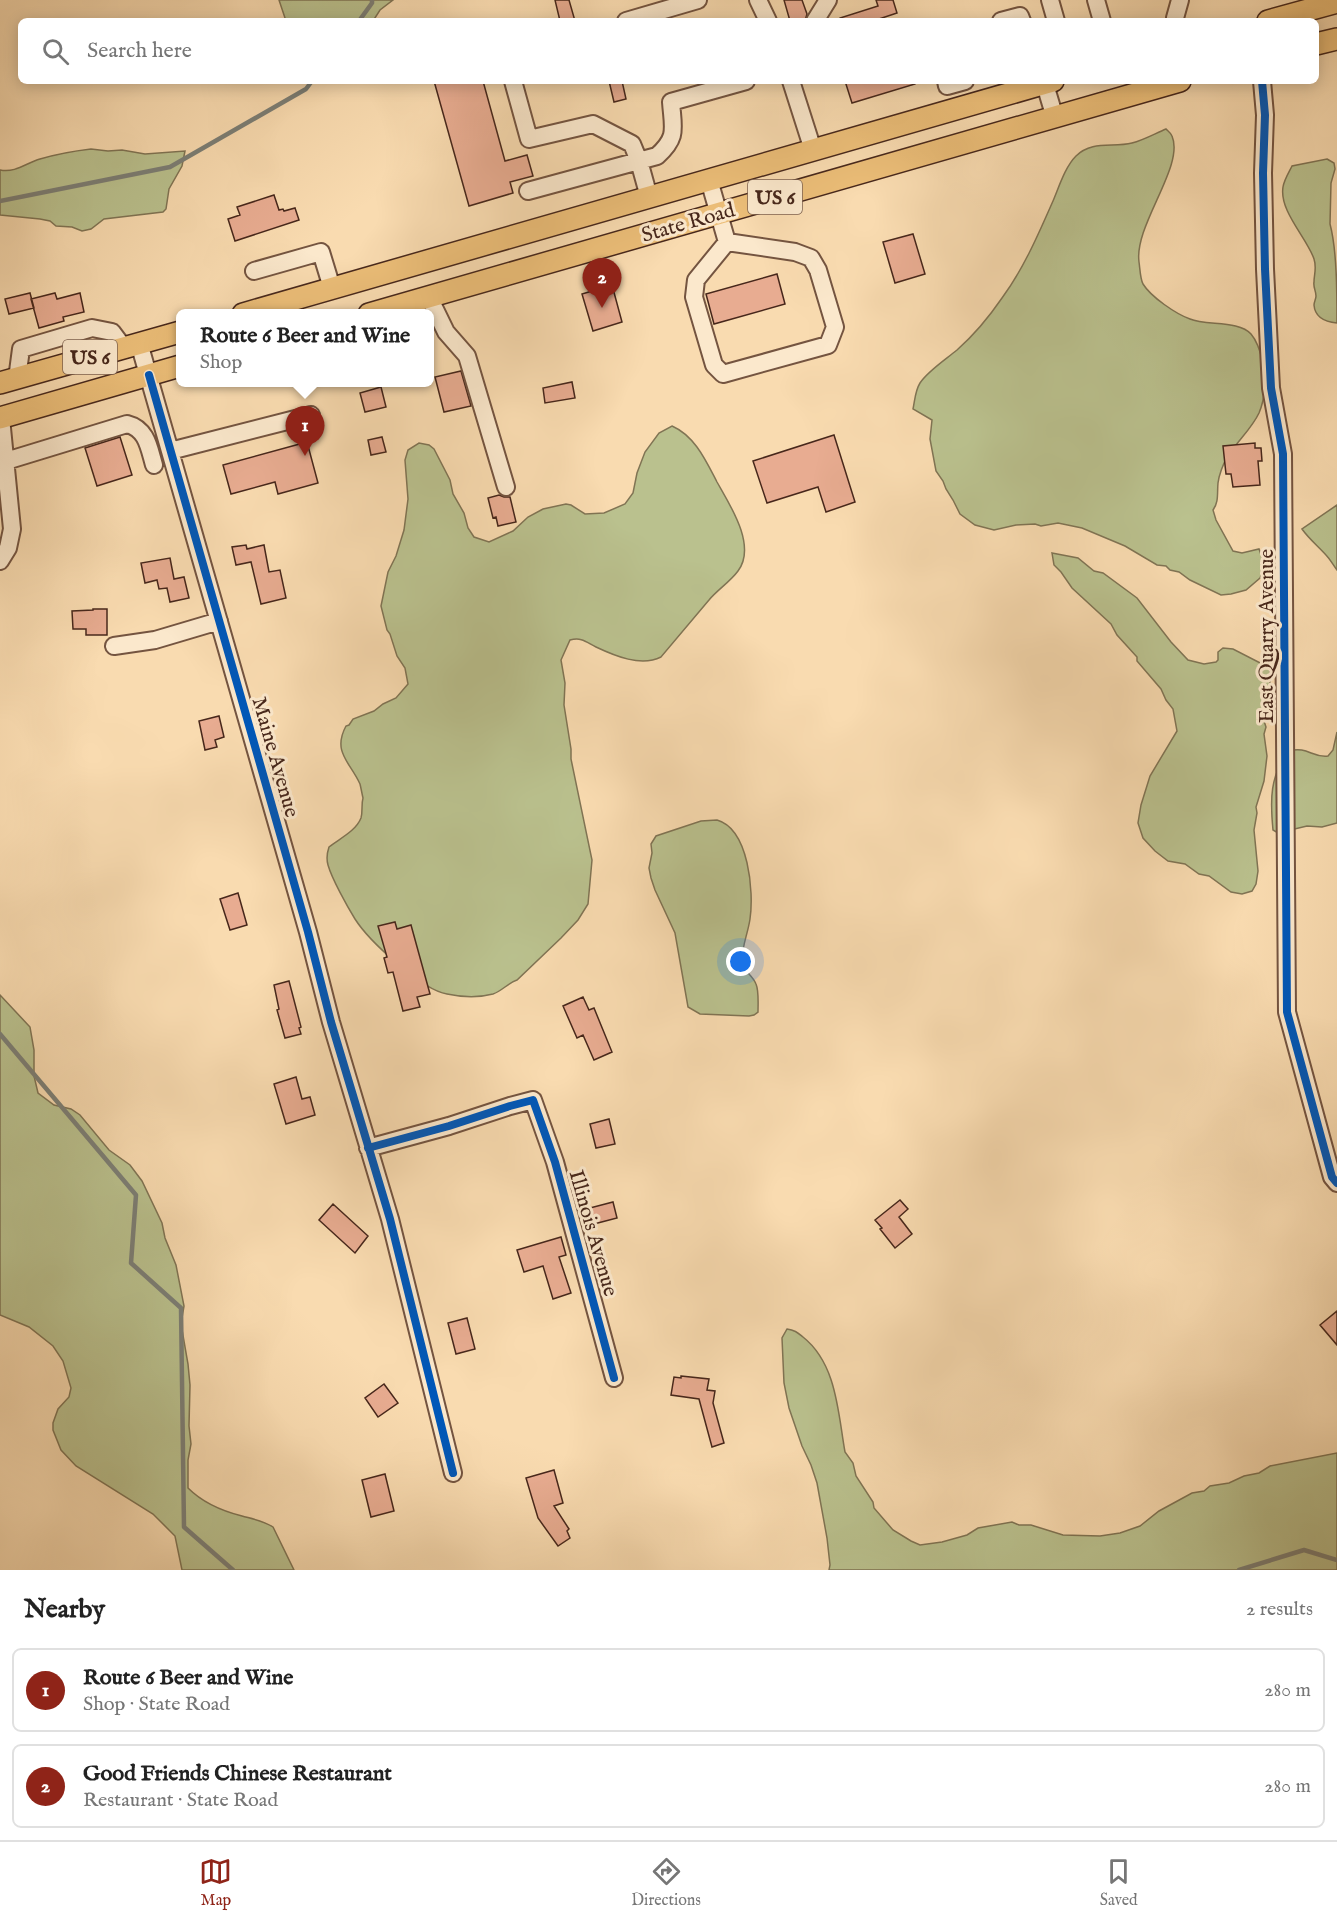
<!DOCTYPE html>
<meta charset="utf-8">
<style>
:root{--surface:#fff;--page:#f6f6f6;--text:#222;--muted:#767676;--line:#e0e0e0;--accent:#8f2418}
body{margin:0;font-family:"IM FELL English",serif;background:var(--page);color:var(--text)}
.you{position:absolute;left:741px;top:962px;width:21px;height:21px;margin:-15px;border:4px solid #fff;border-radius:50%;background:#1a73e8;box-shadow:0 0 0 9px #1a73e833}
.badge{display:grid;place-items:center;width:39px;height:39px;border-radius:50%;background:var(--accent);color:#fff;font-size:20px;font-weight:700}
.pin{position:absolute;translate:-50% -50px;filter:drop-shadow(0 2px 3px #0008)}
.pin::after{content:'';position:absolute;top:32px;width:21px;height:18px;background:inherit;clip-path:polygon(0 0,100% 0,50% 100%)}
.popup{position:absolute;left:176px;top:309px;width:258px;height:78px;box-sizing:border-box;display:grid;place-content:center;border-radius:9px;background:var(--surface);filter:drop-shadow(0 2px 4px #0005);font-size:20px;white-space:nowrap;color:var(--muted)}
.popup b{font-size:22px;color:var(--text)}
.popup::after{content:'';position:absolute;left:50%;top:100%;margin-left:-12px;border:12px solid transparent;border-top-color:var(--surface)}
.list{margin:0;padding:0;list-style:none}
h2{display:flex;justify-content:space-between;align-items:center;height:78px;margin:0;padding:0 24px;font-size:26px}
h2 small{font-size:20px;font-weight:400;color:var(--muted)}
.list li{display:grid;grid-template-columns:39px 1fr auto;gap:18px;align-items:center;box-sizing:border-box;height:84px;margin:0 12px 12px;padding:0 12px;border:2px solid var(--line);border-radius:9px}
.list b{display:block;font-size:22px;white-space:nowrap}
.list p{margin:0;font-size:20px;white-space:nowrap;color:var(--muted)}
.list em{font-size:20px;font-style:normal;color:var(--muted)}
.icon{flex:none;width:33px;height:33px;fill:none;stroke:currentColor;stroke-width:2;stroke-linecap:round;stroke-linejoin:round}
.map{position:relative;flex:none;width:1337px;height:1570px;overflow:hidden}
.search{position:absolute;background:var(--surface);box-shadow:0 3px 15px #0003;left:18px;right:18px;top:18px;height:66px;display:flex;align-items:center;gap:15px;box-sizing:border-box;padding:0 21px;border-radius:9px;color:var(--muted);font-size:22px}
.sheet{height:270px;background:var(--surface)}
nav{display:flex;justify-content:space-around;align-items:center;box-sizing:border-box;height:84px;border-top:2px solid var(--line);background:var(--surface);font-size:16px;color:var(--muted)}
nav a{display:grid;justify-items:center;gap:3px}
nav .on{color:var(--accent)}
.map>svg:first-child{display:block}
</style>
<div class="map">
<svg width="1337" height="1570" viewBox="0 0 1337 1570">
<rect width="100%" height="100%" fill="#f9dbb0"/>
<filter id="stains"><feTurbulence type="fractalNoise" baseFrequency=".00333" numOctaves="4"/><feColorMatrix values="0 0 0 0 .2 0 0 0 0 .09 0 0 0 0 .02 0 0 0 .5 -.17"/></filter>
<radialGradient id="worn" r=".72"><stop offset=".6" stop-color="#630" stop-opacity="0"/><stop offset="1" stop-color="#630" stop-opacity=".3"/></radialGradient>
<!-- green -->
<path fill="#bac18e" stroke="#807454" stroke-width="1.5" d="M279,0H393L380,10L373,21H286Z
M1166,129C1168,131 1171,133 1172,136C1185,166 1134,225 1139,262C1140,268 1140,278 1143,284C1151,297 1176,314 1190,319C1206,326 1239,320 1251,334C1258,342 1261,354 1263,363C1267,378 1265,399 1259,413C1251,430 1236,442 1227,458C1223,464 1219,475 1218,483C1217,493 1219,502 1213,510L1216,520L1233,551L1242,553L1259,549L1265,566L1260,578L1246,590L1231,594L1221,595L1190,580L1179,572L1170,570L1166,566L1157,565L1125,546L1082,528L1058,523L1041,526L1035,524L1016,525L994,530L975,525L960,514L953,500L946,489L943,481L936,471L930,439L932,420L913,409C915,400 915,391 920,383C928,371 945,360 957,350C974,335 989,317 1002,298C1024,268 1038,235 1053,201C1059,187 1065,167 1076,156C1092,140 1113,148 1132,143C1144,140 1156,133 1166,129Z
M91,149L108,151L122,150L145,154L185,151L182,166L169,189L166,209L163,212L104,219L91,229L82,231L72,227L56,226L50,221L40,219L0,215V170C16,173 26,163 40,159C57,154 74,151 91,149Z
M1327,159L1334,163L1335,169L1331,183L1330,224C1337,250 1337,294 1337,323C1326,322 1315,318 1314,305C1314,302 1316,299 1316,296C1316,291 1313,287 1314,282C1314,274 1317,268 1314,259C1307,238 1279,211 1283,187C1284,180 1289,172 1292,166Z
M672,426C695,436 706,461 717,482C730,505 757,546 738,571C730,582 717,590 709,600C693,619 677,638 661,657C641,667 615,656 596,647C586,642 582,637 570,640L561,660L565,683L564,705L571,749V759L592,860L588,904L578,920L561,938L517,980C508,983 502,991 493,994C478,998 461,997 447,994C422,990 369,941 355,919C347,906 332,879 328,865C326,858 327,853 329,847C339,839 356,831 361,818C363,811 361,805 363,798C362,794 361,788 360,784C350,762 332,752 346,726L349,725L353,719L374,711L383,704L396,698L408,684L405,668L397,656L390,634L387,630L381,606L388,572L396,556L404,530L408,499L405,460L408,450L419,443L429,445L434,449L450,480L453,494L464,513L468,528L474,537L489,542L513,531L528,517L543,509L566,504L571,505L585,514L604,513L625,504L633,493L637,473L645,452L659,433Z
M1337,505V570C1333,565 1330,559 1326,555C1318,546 1309,539 1302,529Z
M1052,553L1078,558L1094,571L1103,573L1137,598L1171,642L1188,660L1204,664L1216,662L1218,660V652L1223,648L1233,649L1270,668V694L1266,704L1264,721L1266,727L1264,734L1267,756L1264,781L1256,807L1257,813L1254,830L1258,871L1256,884L1252,891L1242,894L1231,892L1209,876L1199,874L1185,864L1168,861L1155,851L1143,838L1138,823L1141,805L1150,776L1177,731L1173,709L1166,700L1161,689L1137,661V657L1117,635L1111,624L1072,588L1061,572L1054,565Z
M1337,732V823L1322,827L1307,826L1278,833L1273,830C1270,799 1270,777 1288,751C1309,746 1311,758 1328,756L1333,750Z
M717,820C749,829 754,892 750,919C748,933 742,946 742,960C742,971 752,974 756,984C759,991 758,1003 758,1012L754,1015L749,1016L700,1014L688,1007L675,933L655,890L651,878L649,868L652,853L651,844L656,836L701,821Z
M0,995L30,1027L34,1050V1076L38,1093L54,1105L71,1109L80,1115L109,1150L130,1165L142,1181L162,1223L165,1238L176,1265L184,1306L181,1324L188,1364L190,1385L189,1426L191,1444L188,1460V1488C203,1503 222,1511 242,1516C253,1519 264,1521 273,1527L294,1570H182L175,1536L153,1514L76,1466L61,1450L53,1430V1423L58,1409L69,1397L71,1388L63,1361L53,1346L29,1327L0,1315Z
M787,1329C795,1330 798,1333 803,1337C837,1364 838,1413 845,1452L853,1463L856,1476L873,1502L874,1508L893,1530L911,1541L920,1545L942,1542L967,1535L978,1528L1012,1522L1019,1525H1031L1063,1535L1100,1536L1120,1533L1140,1526L1159,1511L1192,1493L1204,1491L1210,1486L1229,1483L1244,1476L1259,1473L1270,1466L1337,1453V1570H829L830,1565L827,1538L817,1483L811,1465L802,1446L789,1408L784,1383L782,1338Z"/>
<g fill="none" stroke-linecap="round" stroke-linejoin="round">
<!-- stream -->
<path stroke="#7c7f76" stroke-width="4.5" d="M359,21L372,3V0
M0,201L170,167L306,89L312,81
M0,1034L136,1195L131,1263L181,1308L184,1527L233,1570
M1239,1570L1304,1550L1337,1560"/>
</g>
<!-- building -->
<path fill="#e8ac91" stroke="#47271b" stroke-width="1.5" d="M555,0H569L575,21H560Z
M784,0H802L807,14L805,21H790Z
M876,0H893L897,13L873,21H840V18L878,6Z
M434,81H483L505,161L527,155L533,176L510,182L513,193L469,206Z
M609,81H622L626,99L614,102Z
M845,81H915V84L852,103Z
M274,195L279,210L283,209L284,211L295,208L299,220L235,241L228,219L240,215L237,207Z
M913,234L925,274L895,283L883,242Z
M777,274L785,304L714,324L706,294Z
M612,285L622,322L593,331L582,294Z
M30,293L34,308L9,314L5,299Z
M55,293L57,299L80,293L84,312L63,317L64,321L39,328L31,299Z
M461,371L471,406L444,412L435,377Z
M572,382L575,398L545,403L543,388Z
M381,387L386,407L365,412L360,393Z
M834,435L855,502L826,512L818,487L767,503L753,461Z
M120,437L132,475L97,486L85,448Z
M382,437L386,452L371,455L368,440Z
M307,442L318,483L278,494L275,482L231,494L223,465Z
M1255,443V448H1261L1262,461H1258L1260,485L1233,487L1231,474H1226L1223,446Z
M499,495L504,497H510L516,522L498,526L496,517L493,518L488,498Z
M246,545L247,549L264,545L269,572L280,570L286,598L261,604L251,562L236,565L232,547Z
M170,558L174,579L184,577L189,598L170,602L167,588L159,589L157,580L145,583L141,563Z
M93,609H107V635H86V629H73L72,611L93,610Z
M219,716L224,737L215,740L217,747L205,750L199,721Z
M238,893L247,925L230,930L220,899Z
M395,922L397,929L411,925L430,994L417,997L420,1007L403,1011L393,972L388,973L384,958L387,957L378,926Z
M289,981L301,1027L299,1028L301,1034L285,1038L277,1010L279,1009L274,985Z
M583,997L589,1010L594,1008L612,1052L594,1060L583,1035L577,1038L563,1006Z
M296,1077L302,1099L310,1097L315,1115L286,1124L274,1084Z
M609,1119L615,1144L596,1148L590,1124Z
M900,1200L908,1209L899,1217L912,1234L895,1248L880,1229L882,1228L875,1220Z
M613,1202L617,1218L590,1225L586,1209Z
M333,1204L368,1236L355,1253L319,1220Z
M561,1237L566,1255L559,1257L571,1293L553,1299L543,1266L524,1272L517,1250Z
M1337,1311V1345L1320,1325Z
M467,1318L475,1349L456,1354L448,1323Z
M681,1376L709,1379L707,1390L715,1391L713,1403L724,1443L712,1447L699,1399L671,1395L674,1377L681,1378Z
M384,1384L398,1403L378,1417L365,1398Z
M554,1470L563,1503L554,1506L569,1529L567,1531L570,1538L558,1546L538,1518L526,1478Z
M385,1474L394,1511L371,1517L362,1480Z"/>
<g fill="none" stroke-linecap="round" stroke-linejoin="round">
<!-- minor casing -->
<g stroke="#745440" stroke-width="20">
<path id="minor" d="M758,0L768,21
M1050,0L1056,21
M1096,0L1102,21
M626,21L698,0
M815,21L828,0
M1001,21L1020,16L1022,21
M1175,21V18L1180,0
M513,81L529,139L593,124L632,144L639,161L649,197
M791,81L813,150
M946,81L947,86L965,81
M1044,81L1055,118
M1262,81L1265,115L1263,173L1265,269L1271,388L1283,454L1287,1012L1332,1177L1337,1183
M709,180L727,242L795,252L811,258L818,270L835,327L828,345L723,374L714,365L694,297L696,280L727,242
M528,191L657,156C678,137 673,129 671,102L746,81
M254,271L321,252L332,288
M429,297L446,332L467,356L506,487
M139,343L308,932L331,1022L390,1219L453,1473
M17,379L21,349L92,328L112,332L124,348
M170,451L311,415
M6,461L127,424C147,429 149,448 154,465
M0,561L8,548L12,529L1,418
M114,646L155,640L219,621
M368,1148L449,1126L510,1106L533,1100L555,1162L614,1378"/>
</g>
<!-- major casing -->
<g stroke="#47271b" stroke-width="24">
<path id="major" d="M1268,21L1337,2
M1316,44L1337,39
M243,314L1053,81
M369,314L1180,81
M0,383L180,332
M0,418L180,366"/>
</g>
<!-- minor -->
<use href="#minor" stroke="#fbe8cc" stroke-width="16"/>
<!-- major -->
<use href="#major" stroke="#ecbe78" stroke-width="21"/>
<!-- cycleway casing -->
<g stroke="#fbe8cc" stroke-width="11">
<path id="cycleway" d="M1262,81L1265,115L1263,173L1265,269L1271,388L1283,454L1287,1012L1332,1177L1337,1183
M149,375L308,932L331,1022L390,1219L453,1473
M368,1148L449,1126L510,1106L533,1100L555,1162L614,1378"/>
</g>
<!-- cycleway -->
<use href="#cycleway" stroke="#0057b8" stroke-width="8"/>
</g>
<g text-anchor="middle" stroke-width="6" stroke-linejoin="round" paint-order="stroke">
<!-- shield labels -->
<g fill="#fbe8cc" stroke="#7d6150" stroke-width="1.5">
<rect x="748" y="180" width="54" height="34" rx="4.5"/>
<rect x="63" y="340" width="54" height="34" rx="4.5"/>
</g>
<g font-size="20" font-weight="bold" fill="#47271b">
<text x="775" y="204">US 6</text>
<text x="90" y="364">US 6</text>
</g>
<!-- street labels -->
<g font-size="21" fill="#47271b" stroke="#fbe8cc">
<text transform="translate(688 222) rotate(-16)" y="7">State Road</text>
<text transform="translate(1266 636) rotate(-90)" y="7">East Quarry Avenue</text>
<text transform="translate(276 757) rotate(74)" y="7">Maine Avenue</text>
<text transform="translate(594 1233) rotate(74)" y="7">Illinois Avenue</text>
</g>
</g>
<rect width="100%" height="100%" filter="url(#stains)"/>
<rect width="100%" height="100%" fill="url(#worn)"/>
</svg>
<div class="you"></div>
<div class="pin badge" style="left:305px;top:456px">1</div>
<div class="popup"><b>Route 6 Beer and Wine</b>Shop</div>
<div class="pin badge" style="left:602px;top:308px">2</div>
<div class="search"><svg class="icon" aria-label="search" viewBox="0 0 24 24"><circle cx="10" cy="10" r="6"/><path d="M15 15l6 6"/></svg>Search here</div>
</div>
<section class="sheet">
<h2>Nearby<small>2 results</small></h2>
<ul class="list">
<li><span class="badge">1</span><div><b>Route 6 Beer and Wine</b><p>Shop · State Road</p></div><em>280 m</em></li>
<li><span class="badge">2</span><div><b>Good Friends Chinese Restaurant</b><p>Restaurant · State Road</p></div><em>280 m</em></li>
</ul>
</section>
<nav>
<a class="on"><svg class="icon" aria-label="map" viewBox="0 0 24 24"><path d="M3 6l6-2 6 2 6-2v14l-6 2-6-2-6 2zM9 4v14M15 6v14"/></svg>Map</a>
<a><svg class="icon" aria-label="directions" viewBox="0 0 24 24"><path d="M12 3l9 9-9 9-9-9zM9 14v-3h6M13 9l2 2-2 2"/></svg>Directions</a>
<a><svg class="icon" aria-label="saved" viewBox="0 0 24 24"><path d="M7 4h10v16l-5-4-5 4z"/></svg>Saved</a>
</nav>
